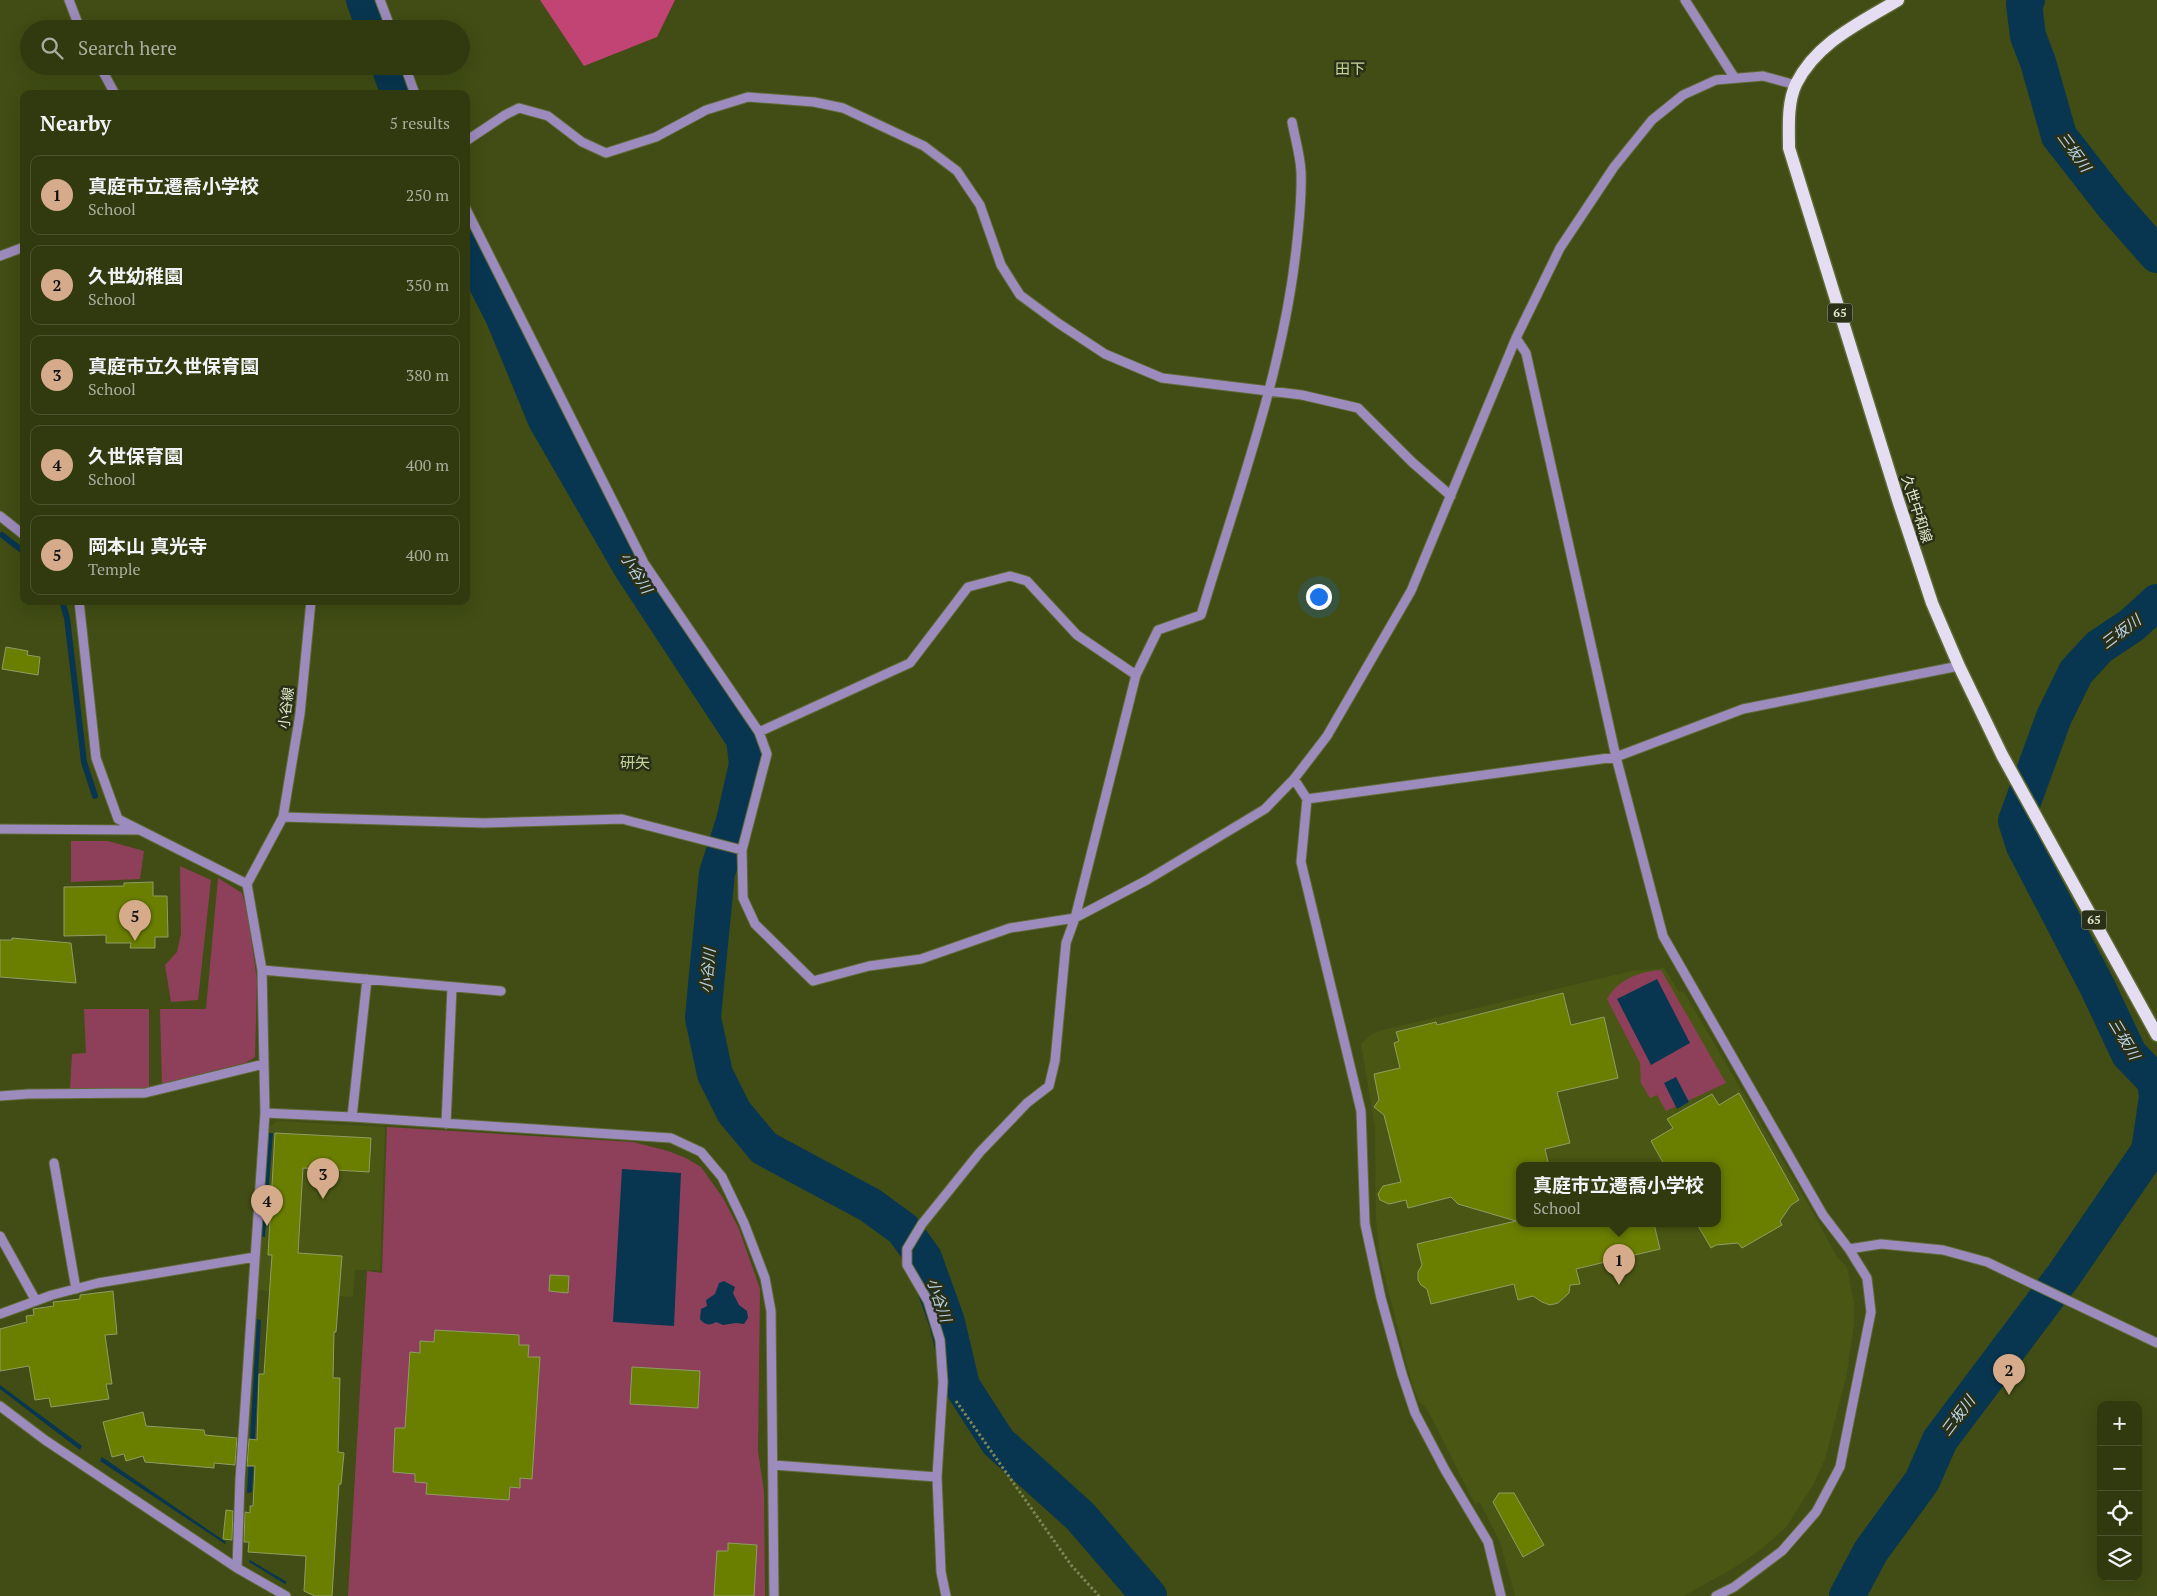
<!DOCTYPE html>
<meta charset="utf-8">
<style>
:root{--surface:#313a0f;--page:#3d451d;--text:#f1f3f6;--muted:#a8ad9e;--line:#4c542f;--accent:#d6ab8b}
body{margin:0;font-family:"PT Serif","Noto Sans JP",serif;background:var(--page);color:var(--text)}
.controls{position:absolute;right:15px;bottom:15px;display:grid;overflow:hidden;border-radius:10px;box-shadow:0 5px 20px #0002}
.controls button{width:45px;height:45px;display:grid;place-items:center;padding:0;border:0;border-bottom:1px solid var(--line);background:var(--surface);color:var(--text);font:25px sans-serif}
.you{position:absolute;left:1318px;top:596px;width:18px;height:18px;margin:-12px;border:4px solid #fff;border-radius:50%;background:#1a73e8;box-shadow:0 0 0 8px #1a73e833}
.badge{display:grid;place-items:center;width:32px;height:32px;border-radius:50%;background:var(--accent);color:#111;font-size:16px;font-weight:700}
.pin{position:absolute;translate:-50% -41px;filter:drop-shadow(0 1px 2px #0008)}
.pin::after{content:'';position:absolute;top:26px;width:18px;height:15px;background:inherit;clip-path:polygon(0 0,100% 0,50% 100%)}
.popup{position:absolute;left:1516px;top:1162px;width:205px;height:65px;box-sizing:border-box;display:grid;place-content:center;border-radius:10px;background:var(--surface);filter:drop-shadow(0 1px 4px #0005);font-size:16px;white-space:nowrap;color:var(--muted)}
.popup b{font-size:19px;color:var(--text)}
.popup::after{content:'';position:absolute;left:50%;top:100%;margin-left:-10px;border:10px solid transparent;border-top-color:var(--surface)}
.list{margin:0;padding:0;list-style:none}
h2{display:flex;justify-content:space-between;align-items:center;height:65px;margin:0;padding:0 20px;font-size:21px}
h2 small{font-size:16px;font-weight:400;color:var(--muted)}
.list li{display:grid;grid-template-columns:32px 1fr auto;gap:15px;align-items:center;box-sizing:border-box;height:80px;margin:0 10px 10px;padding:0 10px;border:1px solid var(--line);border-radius:10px}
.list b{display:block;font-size:19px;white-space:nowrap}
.list p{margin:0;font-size:16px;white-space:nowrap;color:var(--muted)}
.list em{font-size:16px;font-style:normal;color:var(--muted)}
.icon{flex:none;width:28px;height:28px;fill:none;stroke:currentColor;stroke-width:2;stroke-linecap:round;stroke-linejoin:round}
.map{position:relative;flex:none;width:2157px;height:1596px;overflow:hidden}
.search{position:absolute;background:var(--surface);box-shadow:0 5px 20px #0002;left:20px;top:20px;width:450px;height:55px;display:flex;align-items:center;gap:12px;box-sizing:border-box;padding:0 18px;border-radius:28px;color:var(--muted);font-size:19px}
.panel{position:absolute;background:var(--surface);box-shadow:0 5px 20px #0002;left:20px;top:90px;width:450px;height:515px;border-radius:10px}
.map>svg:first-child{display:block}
</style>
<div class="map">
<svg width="2157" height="1596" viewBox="0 0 2157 1596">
<rect width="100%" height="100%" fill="#414d14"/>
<!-- built -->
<path fill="#4a5714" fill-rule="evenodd" d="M1664,968L1679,992H1684L1811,1209L1837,1257L1847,1267L1854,1304V1326L1846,1377L1825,1459L1814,1483L1787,1526L1763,1548L1735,1567L1684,1596H1515L1500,1542L1480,1502L1475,1504L1427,1409L1418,1400L1410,1377L1380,1258L1376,1218L1375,1128L1361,1044L1371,1035L1379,1031L1632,971ZM1520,1166H1718V1224H1520Z
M277,1121L385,1127L380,1270H355L353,1297L256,1290L268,1128Z"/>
<!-- green -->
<path fill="#8e405b" d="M71,841H108L144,851L140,879L71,882Z
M180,866L211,880L198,1000L171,1002L165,965L177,952L181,934Z
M218,878L242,893L248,915L257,981L255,1057L245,1063L162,1084L160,1009H206Z
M1661,970L1726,1083L1666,1111L1657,1095L1650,1098L1641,1083L1640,1063L1607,999C1619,979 1638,972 1661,970Z
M84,1009H149V1087L135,1090L70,1089L72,1054L86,1053Z
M387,1127L633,1142L668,1151L686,1158L701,1167L723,1198L739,1229L760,1289L758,1451L764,1492L765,1596H348L367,1271L382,1273Z"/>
<!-- forest -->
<path fill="#c24475" d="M540,0H675L657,37L584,66Z"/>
<!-- water -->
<path fill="#083650" d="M1657,979L1690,1043L1651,1065L1617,999Z
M1676,1077L1689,1102L1677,1109L1664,1083Z
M269,1133H273L265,1237L261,1236Z
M622,1169L681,1173L674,1326L613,1322Z
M724,1281L735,1287L733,1293L739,1305L747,1311L748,1318L744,1324L736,1323L723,1325L716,1322C710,1326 704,1325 700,1319L701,1309L707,1306L706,1300L715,1294L719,1283Z
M257,1319L261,1320L252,1492L247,1493Z
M0,1385L82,1446L80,1450L0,1389Z
M102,1457L226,1542L225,1544L100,1461Z
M250,1559V1560L287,1582L285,1584L249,1562Z"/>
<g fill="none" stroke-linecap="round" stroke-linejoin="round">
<!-- stream -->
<path stroke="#083650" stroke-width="6" d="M2,535L24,552
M62,601L67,618L84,762L95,796"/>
<!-- river -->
<path stroke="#083650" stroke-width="36" d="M364,0L375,29
M2027,0L2024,4L2028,36L2038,62L2059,136L2113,205L2157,255
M389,66L399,94
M466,243L503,316L546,420L631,567L744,739L747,764L734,821L717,873L706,985L703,1018L715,1074L734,1112L764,1148L870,1205L903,1229L924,1258L947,1322L962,1386L998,1442L1080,1516L1149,1596
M1847,1596L1871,1551L1922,1481L1940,1440L2064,1275L2149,1151L2157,1097L2155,1081L2129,1054L2098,988L2024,846L2016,821L2054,717L2076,672L2099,647L2132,625L2157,602"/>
</g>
<!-- building -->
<path fill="#6a7e00" stroke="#8f9d64" d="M6,647L28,651L27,655L40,657L38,675L2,669Z
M153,882V896H167L168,937H155V948H130L131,943H106V935L64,936V887L124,886V883Z
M12,938L71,943L76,983L0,977V940H12Z
M1563,993L1571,1025L1604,1017L1618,1078L1557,1092L1570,1143L1545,1149L1549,1166H1520V1224H1654L1660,1249L1576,1269L1580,1284L1570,1285L1569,1293L1558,1303L1550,1305L1542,1302L1533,1296L1518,1300L1514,1284L1431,1304L1427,1289L1421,1285L1418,1280V1272L1422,1265L1417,1244L1516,1221L1458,1204L1451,1197L1408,1208L1406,1200L1389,1204L1380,1200L1378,1194L1383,1186L1401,1182L1384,1115L1374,1107L1379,1100L1374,1074L1400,1068L1394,1043L1399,1041L1396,1032L1436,1022L1437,1025Z
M1739,1093L1799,1200L1791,1205L1780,1221L1782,1225L1742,1248L1738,1243L1716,1245L1711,1248L1697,1224H1718V1166H1665L1651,1141L1673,1128L1667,1119L1712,1094L1719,1105Z
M275,1133L371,1138L369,1172L303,1168L298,1253L342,1256L336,1332H334L333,1378H340L338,1452L344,1453L341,1484H339L332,1596H315L304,1591L306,1556L248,1552L249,1542H244L245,1512L250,1513V1506H253L255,1466H247L249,1439L257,1440L259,1374H264L272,1255H268Z
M550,1275L569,1276L568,1293L549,1291Z
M113,1291L117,1334L105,1335L112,1384H106L109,1399L51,1407L49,1398L35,1400L29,1366L0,1371V1329L27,1322L26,1316L34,1315L33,1309L54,1306L53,1302L80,1299V1295Z
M435,1330L519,1335V1345H529L528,1357H540L532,1479L520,1478V1488L510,1487L509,1500L426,1494L427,1483L415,1482V1474L393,1472L395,1428H405L410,1352L420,1353V1341L434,1342Z
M632,1367L700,1371L698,1408L630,1404Z
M143,1412L146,1426L204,1430L205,1435L237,1438L235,1465L214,1463V1468L145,1462L143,1456L126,1461L124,1454L112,1457L103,1422Z
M1499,1493H1514L1544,1545L1523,1557L1493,1502Z
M226,1510L233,1511L232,1540L223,1539Z
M728,1543L757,1545L754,1596H714L717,1551H728Z"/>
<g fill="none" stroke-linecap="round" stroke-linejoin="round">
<!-- minor casing -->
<g stroke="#5e6935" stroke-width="11">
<path id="minor" d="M69,0L80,29
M380,0L391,29
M1685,0L1734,77
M100,66L115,94
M405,66L415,94
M466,141L505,115L519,108L548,116L582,142L606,153L656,137L706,110L748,97L814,102L843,108L924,146L957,171L980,205L1001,265L1020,295L1058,323L1105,354L1162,378L1302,395L1358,408L1412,462L1451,496
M466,209L644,563L759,732L767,754L742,850L743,898L755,924L813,981L869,966L921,959L1010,928L1075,918L1147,880L1265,809L1294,779L1327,736L1411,591L1516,338L1560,248L1614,167L1652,120L1683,95L1716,80L1763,76L1796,85
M0,256L24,247
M1516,338L1526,353L1616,757L1663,936L1823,1215L1849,1249L1867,1278L1871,1312L1840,1467L1816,1512L1782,1551L1734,1587L1716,1596
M0,516L24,535
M79,601L96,758L118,819L247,884
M1136,675L1158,630L1201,615C1237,495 1282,375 1296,251C1299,225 1302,197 1301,171C1300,155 1295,138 1292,122
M759,732L910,663L968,587L1010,576L1027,581L1077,635L1136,675L1075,918L1066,943L1055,1061L1049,1086L1027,1103L980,1152L922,1224L907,1249V1265L928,1301L940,1340L943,1382L937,1477L941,1572L946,1596
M1294,779L1307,799L1301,862L1361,1111L1365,1224L1381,1298L1402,1374L1415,1413L1445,1470L1488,1542L1501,1596
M1307,799L1616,757L1743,709L1959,666
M283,817L484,823L622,819L742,850
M0,829L139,830
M262,970L501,991
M0,1096L28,1094L145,1093L264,1064
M265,1113L352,1117L671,1138L701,1152L722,1177L744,1223L765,1278L771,1311L774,1596
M352,1117L367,979
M446,1124L452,987
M54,1163L76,1289
M0,1236L36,1301
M1849,1249L1881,1244L1943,1250L1987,1262L2157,1343
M0,1314L52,1295L98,1283L255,1257
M0,1406L45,1440L237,1568L286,1596
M773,1465L937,1477
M237,1568L240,1480L265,1113L262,970L247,884L283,817L300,714L311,601"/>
</g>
<!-- major casing -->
<g stroke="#5e6935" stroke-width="15">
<path id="major" d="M1898,0C1860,23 1817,42 1796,84C1787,103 1789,128 1789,148L1898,500L1932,603L1959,666L2002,755L2157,1035"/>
</g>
<!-- path -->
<path stroke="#7c8658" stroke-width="3" stroke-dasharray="2.5 2.5" stroke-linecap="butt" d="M956,1401L1071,1565L1099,1596"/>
<!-- minor -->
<use href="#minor" stroke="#9c8bbd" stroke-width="9"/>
<!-- major -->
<use href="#major" stroke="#e5def3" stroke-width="12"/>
</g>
<g text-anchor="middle" stroke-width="5" stroke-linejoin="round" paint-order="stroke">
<!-- shield labels -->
<g fill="#2a3018" stroke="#abb297" stroke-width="1">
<rect x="1827.5" y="303.5" width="25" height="19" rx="4"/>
<rect x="2081.5" y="910.5" width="25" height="19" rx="4"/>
</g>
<g font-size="12" font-weight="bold" fill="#e2eacd">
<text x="1840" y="317">65</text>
<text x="2094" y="924">65</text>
</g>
<!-- street labels -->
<g font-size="14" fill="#e2eacd" stroke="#2a3018">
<text transform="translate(1917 509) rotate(72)" y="5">久世中和線</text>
<text transform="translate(286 708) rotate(-83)" y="5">小谷線</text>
</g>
<!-- neighbourhood labels -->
<g font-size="15" fill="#c6d59a" stroke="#2a3018">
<text x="1350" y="74">田下</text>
<text x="635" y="768">研矢</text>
</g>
<!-- water labels -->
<g font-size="15" font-style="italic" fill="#bad5e8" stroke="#2a3018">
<text transform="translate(2074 152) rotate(54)" y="5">三坂川</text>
<text transform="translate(636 573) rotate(58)" y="5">小谷川</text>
<text transform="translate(2121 632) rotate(-37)" y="5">三坂川</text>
<text transform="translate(708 971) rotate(-85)" y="5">小谷川</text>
<text transform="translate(2124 1039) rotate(59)" y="5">三坂川</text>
<text transform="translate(939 1300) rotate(71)" y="5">小谷川</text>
<text transform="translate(1958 1416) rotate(-53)" y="5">三坂川</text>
</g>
</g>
</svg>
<div class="controls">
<button>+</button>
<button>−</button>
<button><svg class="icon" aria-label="locate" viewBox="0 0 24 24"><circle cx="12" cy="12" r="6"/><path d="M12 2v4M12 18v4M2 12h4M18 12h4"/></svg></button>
<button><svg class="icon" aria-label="layers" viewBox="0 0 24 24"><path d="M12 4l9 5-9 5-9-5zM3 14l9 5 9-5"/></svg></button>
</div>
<div class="you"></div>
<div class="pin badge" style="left:1619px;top:1285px">1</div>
<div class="popup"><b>真庭市立遷喬小学校</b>School</div>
<div class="pin badge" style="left:2009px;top:1395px">2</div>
<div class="pin badge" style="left:323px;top:1199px">3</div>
<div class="pin badge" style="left:267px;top:1226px">4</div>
<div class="pin badge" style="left:135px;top:941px">5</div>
<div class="search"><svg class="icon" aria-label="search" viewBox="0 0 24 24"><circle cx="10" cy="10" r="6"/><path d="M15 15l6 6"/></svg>Search here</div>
<section class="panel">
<h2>Nearby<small>5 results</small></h2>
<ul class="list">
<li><span class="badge">1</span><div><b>真庭市立遷喬小学校</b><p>School</p></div><em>250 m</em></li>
<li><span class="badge">2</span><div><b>久世幼稚園</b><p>School</p></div><em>350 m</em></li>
<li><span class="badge">3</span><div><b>真庭市立久世保育園</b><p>School</p></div><em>380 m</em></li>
<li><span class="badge">4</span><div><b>久世保育園</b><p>School</p></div><em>400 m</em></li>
<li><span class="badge">5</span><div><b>岡本山 真光寺</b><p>Temple</p></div><em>400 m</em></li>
</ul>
</section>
</div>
